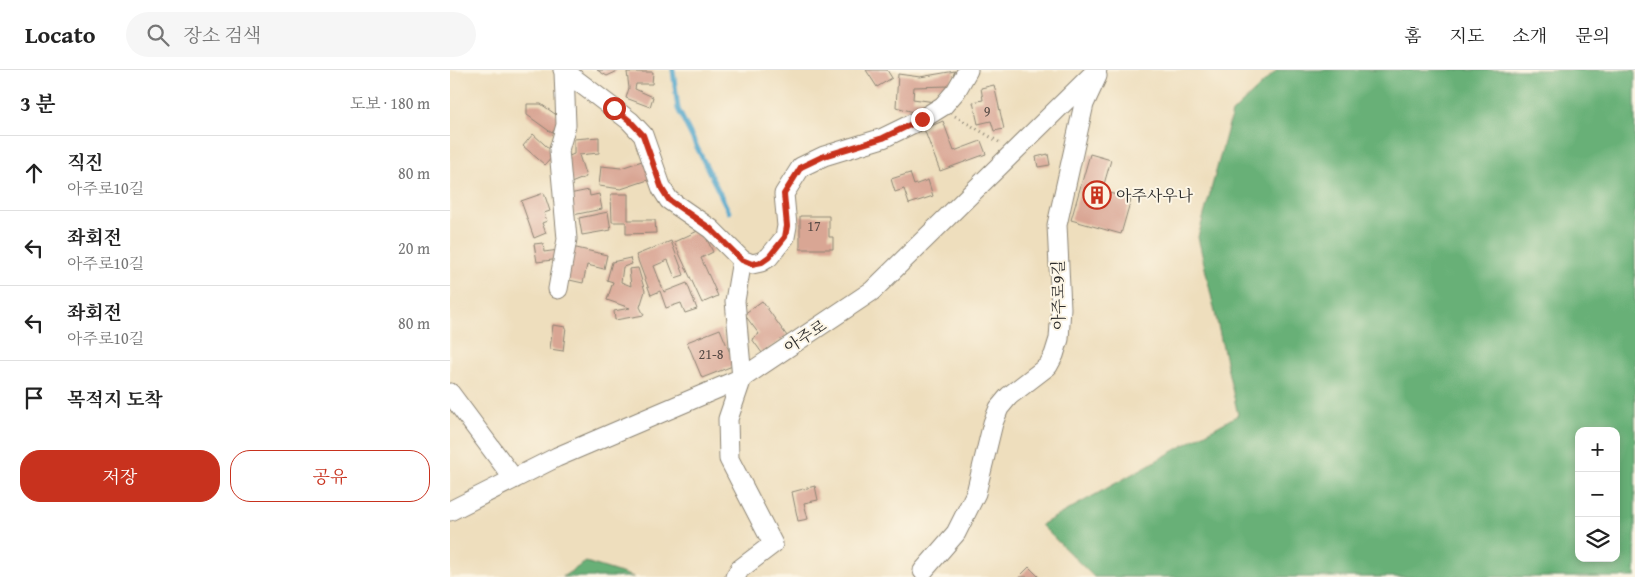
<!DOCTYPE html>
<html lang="ko">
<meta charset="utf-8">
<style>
:root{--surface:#fff;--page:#f6f6f6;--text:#222;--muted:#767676;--line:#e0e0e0;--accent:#c8321e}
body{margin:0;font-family:"Gentium Book Plus","Noto Serif KR",serif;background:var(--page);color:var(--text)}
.controls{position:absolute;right:15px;bottom:15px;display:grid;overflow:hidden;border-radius:10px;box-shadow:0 2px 8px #0003}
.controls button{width:45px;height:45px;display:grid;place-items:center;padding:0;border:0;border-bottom:1px solid var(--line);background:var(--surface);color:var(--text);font:25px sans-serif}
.stop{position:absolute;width:15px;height:15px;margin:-11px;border:4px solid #c8321e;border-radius:50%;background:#fff}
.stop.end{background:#c8321e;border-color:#fff;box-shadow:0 1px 5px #0008}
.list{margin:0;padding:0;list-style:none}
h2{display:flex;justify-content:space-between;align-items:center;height:65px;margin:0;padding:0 20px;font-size:21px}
h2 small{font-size:16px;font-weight:400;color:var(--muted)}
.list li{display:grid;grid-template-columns:32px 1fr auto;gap:15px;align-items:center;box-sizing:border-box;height:75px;padding:0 20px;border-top:1px solid var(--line)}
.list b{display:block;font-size:19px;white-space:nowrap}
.list p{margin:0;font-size:16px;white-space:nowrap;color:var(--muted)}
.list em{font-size:16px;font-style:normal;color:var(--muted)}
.actions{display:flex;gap:10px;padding:15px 20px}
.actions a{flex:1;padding:11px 0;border:1px solid var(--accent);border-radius:20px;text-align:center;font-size:18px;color:var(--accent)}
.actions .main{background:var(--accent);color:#fff}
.icon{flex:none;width:28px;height:28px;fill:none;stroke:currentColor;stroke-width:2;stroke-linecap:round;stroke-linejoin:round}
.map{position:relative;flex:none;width:1185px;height:507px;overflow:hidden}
header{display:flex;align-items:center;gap:30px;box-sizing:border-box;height:70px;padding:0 25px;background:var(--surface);border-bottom:1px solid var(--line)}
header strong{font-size:24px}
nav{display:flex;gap:28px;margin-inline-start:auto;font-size:18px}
.search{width:350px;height:45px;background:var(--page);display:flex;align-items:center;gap:12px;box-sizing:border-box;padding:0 18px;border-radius:28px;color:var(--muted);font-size:19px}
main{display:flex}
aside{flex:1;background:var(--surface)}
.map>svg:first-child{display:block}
</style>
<header>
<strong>Locato</strong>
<div class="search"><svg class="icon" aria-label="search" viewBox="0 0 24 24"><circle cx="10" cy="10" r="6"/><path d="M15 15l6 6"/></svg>장소 검색</div>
<nav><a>홈</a><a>지도</a><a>소개</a><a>문의</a></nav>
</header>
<main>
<aside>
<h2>3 분<small>도보 · 180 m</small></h2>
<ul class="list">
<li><svg class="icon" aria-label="ahead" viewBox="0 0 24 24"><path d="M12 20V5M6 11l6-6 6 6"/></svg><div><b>직진</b><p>아주로10길</p></div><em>80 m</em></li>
<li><svg class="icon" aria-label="left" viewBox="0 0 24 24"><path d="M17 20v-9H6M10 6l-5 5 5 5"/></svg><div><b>좌회전</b><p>아주로10길</p></div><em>20 m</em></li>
<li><svg class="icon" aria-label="left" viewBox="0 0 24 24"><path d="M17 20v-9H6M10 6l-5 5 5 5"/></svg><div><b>좌회전</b><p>아주로10길</p></div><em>80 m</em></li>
<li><svg class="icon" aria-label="arrive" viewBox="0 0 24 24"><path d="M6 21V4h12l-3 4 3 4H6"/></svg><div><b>목적지 도착</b></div></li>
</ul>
<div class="actions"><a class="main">저장</a><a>공유</a></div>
</aside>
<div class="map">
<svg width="1185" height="507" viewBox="0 0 1185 507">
<rect width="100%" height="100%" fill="#fcf5e5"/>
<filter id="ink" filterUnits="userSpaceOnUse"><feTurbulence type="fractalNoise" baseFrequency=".02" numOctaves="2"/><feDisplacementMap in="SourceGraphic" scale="10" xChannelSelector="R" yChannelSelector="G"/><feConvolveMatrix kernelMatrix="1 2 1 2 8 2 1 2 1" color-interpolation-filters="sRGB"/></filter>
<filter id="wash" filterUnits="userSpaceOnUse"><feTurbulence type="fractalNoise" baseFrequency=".0096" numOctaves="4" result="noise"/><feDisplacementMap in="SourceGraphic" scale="20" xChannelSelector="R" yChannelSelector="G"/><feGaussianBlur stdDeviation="1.12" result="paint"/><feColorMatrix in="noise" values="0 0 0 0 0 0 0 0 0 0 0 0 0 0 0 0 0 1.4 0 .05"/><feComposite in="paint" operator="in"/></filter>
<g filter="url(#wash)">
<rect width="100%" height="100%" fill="#eedebd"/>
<!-- forest -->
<path fill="#68b077" stroke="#4a6e51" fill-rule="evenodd" d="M827,0H1185V507H644L591,455L788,345L748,167L782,43ZM1129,361H1166V488H1129Z
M136,492L184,507H112Z"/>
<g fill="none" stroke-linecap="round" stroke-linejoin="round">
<!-- stream -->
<path stroke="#4da4ca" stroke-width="5" d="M223,0L228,39L279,142"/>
</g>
<g id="blocks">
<!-- building -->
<path fill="#d9a694" d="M147,0H170L157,6Z
M416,0H437L442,8L427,17Z
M505,1L499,16L464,17L463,29L485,32L467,43L446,37L448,4L470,7Z
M177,2H203L202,14H186L185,19L203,27L200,37L176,28L179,18Z
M544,15L554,59L544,61L541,51L528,54L523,32L533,30L531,18Z
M77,34H91L112,49L102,63L77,45Z
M493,51L504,81L531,71L536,84L490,101L474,59Z
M83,64L105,84L95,95L73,76Z
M149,67V83L129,85L136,107L121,113L112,89L124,84V69Z
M598,84L600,95L588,97L586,87Z
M640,84L661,90L652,121L681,129L671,164L621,150Z
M198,89L204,108L171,119L149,116L151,96L171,98Z
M460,103L464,115L478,110L483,126L459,134L454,119L445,122L441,109Z
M139,120L140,126L149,124L152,139L123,145L119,124Z
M94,123L100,141L94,143L97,151L92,153L96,163L84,168L71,131Z
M161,124H178V150H205L206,163L176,164V152H162Z
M158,142L161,160L132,165L129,148Z
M350,146H379V167H383V179H350Z
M252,159L263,182L251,188L268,226L252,233L224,172Z
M221,171L234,205L225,208L218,190L204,196L214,222L237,213L247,239L235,243L231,233L216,238L210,221L201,225L186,185Z
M93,173L94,182L109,180L110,189L87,192L84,174Z
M122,177L157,185L154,199L137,195L133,213L115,209Z
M180,188L182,194L173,197L171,212L181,216L179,199L188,198L195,221L190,237L194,245L165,250L164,241L180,238L157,230L163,212L157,210L162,192Z
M312,231L337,266L312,283L302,269L309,264L294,244Z
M103,255L116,257L113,281L100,279Z
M270,259L285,295L252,308L237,272Z
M365,416L368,430L354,433L358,449L348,451L342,422Z
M579,497L589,507H569Z"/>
</g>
</g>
<g filter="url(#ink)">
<use href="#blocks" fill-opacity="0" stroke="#8c8474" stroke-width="1"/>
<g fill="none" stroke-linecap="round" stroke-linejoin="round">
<!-- minor casing -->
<g stroke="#8c8474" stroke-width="21">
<path id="minor" d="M113,0L180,51L193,65L212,119L219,130L261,159L292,190L302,194L311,192L319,187L335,167L337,156L334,124L351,97L374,86L433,68L472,49L493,36L506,21L518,0
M108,219L117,169L109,80L116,55L114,2
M0,323L64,409
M0,441L107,387L292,308L422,221L647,0
M473,501L506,463L526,423L543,353L549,338L559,326L598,296L604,285L609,269L611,238L607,155L634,34L647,6
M285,507L290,499L323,474L279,389L278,349L292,308L285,231L292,190"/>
</g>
<!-- path -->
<path stroke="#8c8474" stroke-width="3" stroke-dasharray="1 4" stroke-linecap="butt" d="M505,46L549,72"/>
<!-- minor -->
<use href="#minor" stroke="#fff" stroke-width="19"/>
</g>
</g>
<g fill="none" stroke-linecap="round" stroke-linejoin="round" filter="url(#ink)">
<!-- route -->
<path stroke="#c8321e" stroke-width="6" d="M164,38L180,51L193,65L212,119L219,130L261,159L292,190L302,194L312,192L319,187L335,167L337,156L334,124L351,97L374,86L433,68L472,49"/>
</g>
<!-- icons -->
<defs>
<g id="building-ring" transform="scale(1.4375)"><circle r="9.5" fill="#fcf5e5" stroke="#c8321e" stroke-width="1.5"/><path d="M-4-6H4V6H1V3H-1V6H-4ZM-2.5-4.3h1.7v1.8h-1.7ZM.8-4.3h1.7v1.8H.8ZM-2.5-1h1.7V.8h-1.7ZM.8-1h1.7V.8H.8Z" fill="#c8321e"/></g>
</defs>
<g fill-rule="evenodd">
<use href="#building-ring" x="647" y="125"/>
</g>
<g text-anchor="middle" stroke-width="4" stroke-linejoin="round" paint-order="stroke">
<!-- number labels -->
<g font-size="14" fill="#564a45">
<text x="537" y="46">9</text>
<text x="364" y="161">17</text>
<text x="261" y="289">21-8</text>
</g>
<!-- poi labels -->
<g font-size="16" fill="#2b2b2b" stroke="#fcf5e5" text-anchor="start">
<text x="666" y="131">아주사우나</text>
</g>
<!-- street labels -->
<g font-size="16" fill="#2b2b2b" stroke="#fcf5e5">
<text transform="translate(608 225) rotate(-91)" y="6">아주로9길</text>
<text transform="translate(355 266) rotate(-33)" y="6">아주로</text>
</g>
</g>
</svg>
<div class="controls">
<button>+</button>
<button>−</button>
<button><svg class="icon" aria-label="layers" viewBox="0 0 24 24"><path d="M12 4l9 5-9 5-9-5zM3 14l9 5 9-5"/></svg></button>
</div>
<div class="stop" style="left:164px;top:38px"></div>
<div class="stop end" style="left:472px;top:49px"></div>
</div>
</main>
